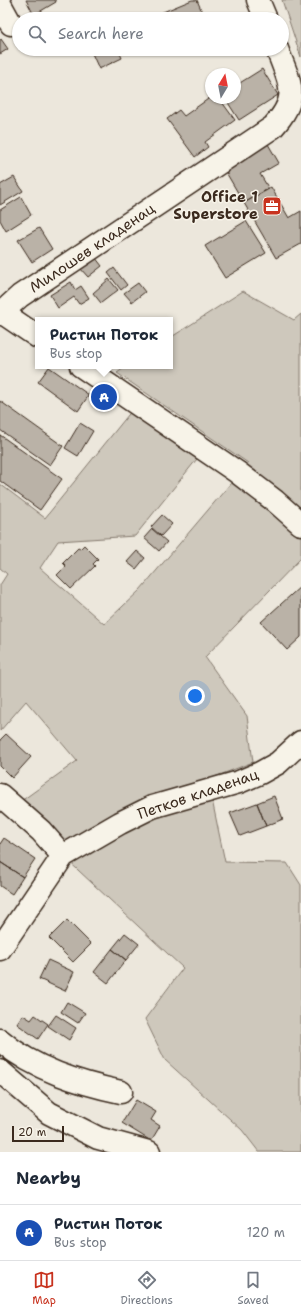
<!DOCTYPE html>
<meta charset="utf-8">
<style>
:root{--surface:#fff;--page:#f2f2f3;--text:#1f2937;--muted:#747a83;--line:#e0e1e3;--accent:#c8321e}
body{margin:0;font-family:"Shantell Sans",sans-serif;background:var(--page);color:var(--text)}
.compass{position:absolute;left:205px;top:68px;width:36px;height:36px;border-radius:50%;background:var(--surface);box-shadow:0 1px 3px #0004;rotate:10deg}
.scale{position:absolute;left:12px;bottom:10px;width:52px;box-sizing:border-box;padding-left:4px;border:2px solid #3b2a1e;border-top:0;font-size:11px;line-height:14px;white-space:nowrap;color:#3b2a1e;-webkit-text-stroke:3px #f7f3e8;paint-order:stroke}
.you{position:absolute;left:195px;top:696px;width:14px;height:14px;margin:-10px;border:3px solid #fff;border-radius:50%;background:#1a73e8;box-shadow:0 0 0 6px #1a73e833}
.badge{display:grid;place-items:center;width:26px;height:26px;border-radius:50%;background:var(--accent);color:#fff;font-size:13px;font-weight:700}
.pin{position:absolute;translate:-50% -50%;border:2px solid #fff;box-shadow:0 1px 4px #0006}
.popup{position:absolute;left:35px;top:317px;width:138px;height:52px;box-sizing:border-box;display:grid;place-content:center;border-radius:0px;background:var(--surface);filter:drop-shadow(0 1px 3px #0005);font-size:13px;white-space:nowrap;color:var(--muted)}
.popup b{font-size:15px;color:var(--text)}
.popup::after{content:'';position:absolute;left:50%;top:100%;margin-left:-8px;border:8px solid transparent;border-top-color:var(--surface)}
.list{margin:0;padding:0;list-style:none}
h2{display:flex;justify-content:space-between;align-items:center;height:52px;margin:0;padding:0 16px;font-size:17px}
h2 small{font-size:13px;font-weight:400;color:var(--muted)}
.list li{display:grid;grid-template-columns:26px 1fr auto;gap:12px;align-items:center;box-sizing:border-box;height:56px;padding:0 16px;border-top:1px solid var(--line)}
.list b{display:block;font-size:15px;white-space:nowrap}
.list p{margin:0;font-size:13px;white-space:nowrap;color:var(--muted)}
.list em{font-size:13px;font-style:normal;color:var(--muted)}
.icon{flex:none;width:22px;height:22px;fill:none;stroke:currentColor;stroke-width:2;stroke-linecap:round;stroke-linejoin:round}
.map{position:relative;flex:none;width:301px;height:1152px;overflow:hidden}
.search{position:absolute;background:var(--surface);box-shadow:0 1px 3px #0004;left:12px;right:12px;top:12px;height:44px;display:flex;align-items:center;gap:10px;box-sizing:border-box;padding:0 14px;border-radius:22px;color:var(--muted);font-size:15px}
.sheet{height:108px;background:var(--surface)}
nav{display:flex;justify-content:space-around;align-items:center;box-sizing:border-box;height:56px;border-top:1px solid var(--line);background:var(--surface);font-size:11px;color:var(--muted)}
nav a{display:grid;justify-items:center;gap:2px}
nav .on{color:var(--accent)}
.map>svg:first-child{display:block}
</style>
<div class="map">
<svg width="301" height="1152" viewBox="0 0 301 1152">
<rect width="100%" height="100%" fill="#ece7dc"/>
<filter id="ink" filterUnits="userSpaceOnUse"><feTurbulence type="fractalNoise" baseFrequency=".025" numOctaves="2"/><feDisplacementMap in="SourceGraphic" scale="8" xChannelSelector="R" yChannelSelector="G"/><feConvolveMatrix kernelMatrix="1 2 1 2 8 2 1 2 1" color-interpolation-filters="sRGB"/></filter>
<g filter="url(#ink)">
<!-- green -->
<path fill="#cec8bc" stroke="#84796d" d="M282,0H301V57Z
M243,291L294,320L301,314V558L205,657L247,716L253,762L148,803L67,849L20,800L24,799L77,761L26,701L0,731V585L7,574L0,568V484L45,518L137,404L205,449L135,536L58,541L40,568L104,624L140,590L248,463L117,373L127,366H170V338Z
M210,790L225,862L287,863L301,885V1152H259L242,1130L165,1060L145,1019L183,968L63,856Z"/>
<!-- building -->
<path fill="#bab2a7" stroke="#3b2a1e" d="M26,0H55L56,2L34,15Z
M192,0H197L205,19H146Z
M1,39L8,49L0,54V40Z
M90,49H118L122,58L99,69Z
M262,69L278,95L239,120L225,98H235V86Z
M211,97V98H219L235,120L205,142L208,147L195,157L167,119L179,110L184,116Z
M268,144L279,163L260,174L269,189L244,203L224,169Z
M14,177L23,191L0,205V185Z
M271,187L289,218L301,211V244L276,258L244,203Z
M21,197L31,215L6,231L0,220V210Z
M246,221L266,253L225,278L205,246Z
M39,228L52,249L32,262L18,240Z
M95,257L102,266L88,277L80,268Z
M114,268L127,285L121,290L108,273Z
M109,279L118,290L101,303L93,293Z
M71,282L75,290L81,286L89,298L79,304L74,297L58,308L50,295Z
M138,283L145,292L132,302L124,293Z
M49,367L89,395L78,411L38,382Z
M0,401L63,446L50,465L0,430Z
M80,423L93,431L78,456L65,448Z
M0,435L62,479L40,510L0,481Z
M162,515L172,524L161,536L151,527Z
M152,529L167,542L159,551L144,538Z
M84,545L98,559L93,564L95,566L71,589L57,575L66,566L63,563L78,548L80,549Z
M137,551L145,558L136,569L127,562Z
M301,586V637L287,650L261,622Z
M6,734L31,757L12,778L0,766V740Z
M274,796L283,819L266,826L257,803Z
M257,803L266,826L240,836L230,813Z
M4,838L35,859L23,877L0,862V844Z
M0,862L23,877L12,894L0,886Z
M67,920L91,944L73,962L49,938Z
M125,933L139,944L126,960L112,949Z
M112,949L126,960L108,983L94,972Z
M48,960L74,972L65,991L39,979Z
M67,1002L85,1013L78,1023L61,1012Z
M23,1015L31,1020L35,1015L48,1024L38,1039L17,1024Z
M56,1015L76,1028L69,1040L48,1026Z
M136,1100L156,1112L151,1120L160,1126L151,1141L122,1123Z"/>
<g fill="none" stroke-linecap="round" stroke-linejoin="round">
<!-- minor casing -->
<g stroke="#3b2a1e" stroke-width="25">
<path id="minor" d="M258,0L266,19
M0,4L11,24
M0,311L38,337
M0,314L20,296L273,127C301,96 290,84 277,49
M81,366L237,472L275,501L301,524
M0,795L41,831L63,856
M0,949L63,856L120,823L152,807L239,782L260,773L278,763L301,742
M0,1040C33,1069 79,1083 121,1092
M0,1071L49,1113L98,1138L149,1152"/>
</g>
<!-- minor -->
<use href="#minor" stroke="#f7f3e8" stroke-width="22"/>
</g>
</g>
<!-- icons -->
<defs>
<g id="office-square" transform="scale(1)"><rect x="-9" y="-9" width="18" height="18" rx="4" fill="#c8321e" stroke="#f7f3e8"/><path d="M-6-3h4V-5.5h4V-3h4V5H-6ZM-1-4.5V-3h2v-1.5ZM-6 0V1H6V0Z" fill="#fff"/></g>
</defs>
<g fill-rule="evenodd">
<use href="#office-square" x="272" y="206"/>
</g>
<g text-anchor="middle" stroke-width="3" stroke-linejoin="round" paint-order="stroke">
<!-- poi labels -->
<g font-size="15" font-weight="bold" fill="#3b2a1e" stroke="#f7f3e8" text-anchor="end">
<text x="258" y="202">Office 1<tspan x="258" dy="17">Superstore</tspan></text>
</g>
<!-- street labels -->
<g font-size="15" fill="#3b2a1e" stroke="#f7f3e8">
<text transform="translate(92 248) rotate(-34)" y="5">Милошев кладенац</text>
<text transform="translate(198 794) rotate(-19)" y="5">Петков кладенац</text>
</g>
</g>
</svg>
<svg class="compass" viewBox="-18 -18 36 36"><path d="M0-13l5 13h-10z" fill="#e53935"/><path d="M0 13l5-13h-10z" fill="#747a83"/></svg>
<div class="scale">20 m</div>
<div class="you"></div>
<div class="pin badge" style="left:104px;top:397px;background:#1a4fb4">A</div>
<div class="popup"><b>Ристин Поток</b>Bus stop</div>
<div class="search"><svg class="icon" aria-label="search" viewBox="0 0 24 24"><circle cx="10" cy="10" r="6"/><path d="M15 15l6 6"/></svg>Search here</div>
</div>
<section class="sheet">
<h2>Nearby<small></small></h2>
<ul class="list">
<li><span class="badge" style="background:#1a4fb4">A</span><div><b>Ристин Поток</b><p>Bus stop</p></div><em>120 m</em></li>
</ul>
</section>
<nav>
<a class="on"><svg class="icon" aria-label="map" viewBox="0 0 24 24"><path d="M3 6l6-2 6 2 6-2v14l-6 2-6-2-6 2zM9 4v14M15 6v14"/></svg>Map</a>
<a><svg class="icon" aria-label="directions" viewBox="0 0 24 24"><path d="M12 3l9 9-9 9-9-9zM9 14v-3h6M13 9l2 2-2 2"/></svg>Directions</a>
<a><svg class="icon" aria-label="saved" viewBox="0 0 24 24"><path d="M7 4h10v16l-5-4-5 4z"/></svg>Saved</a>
</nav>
